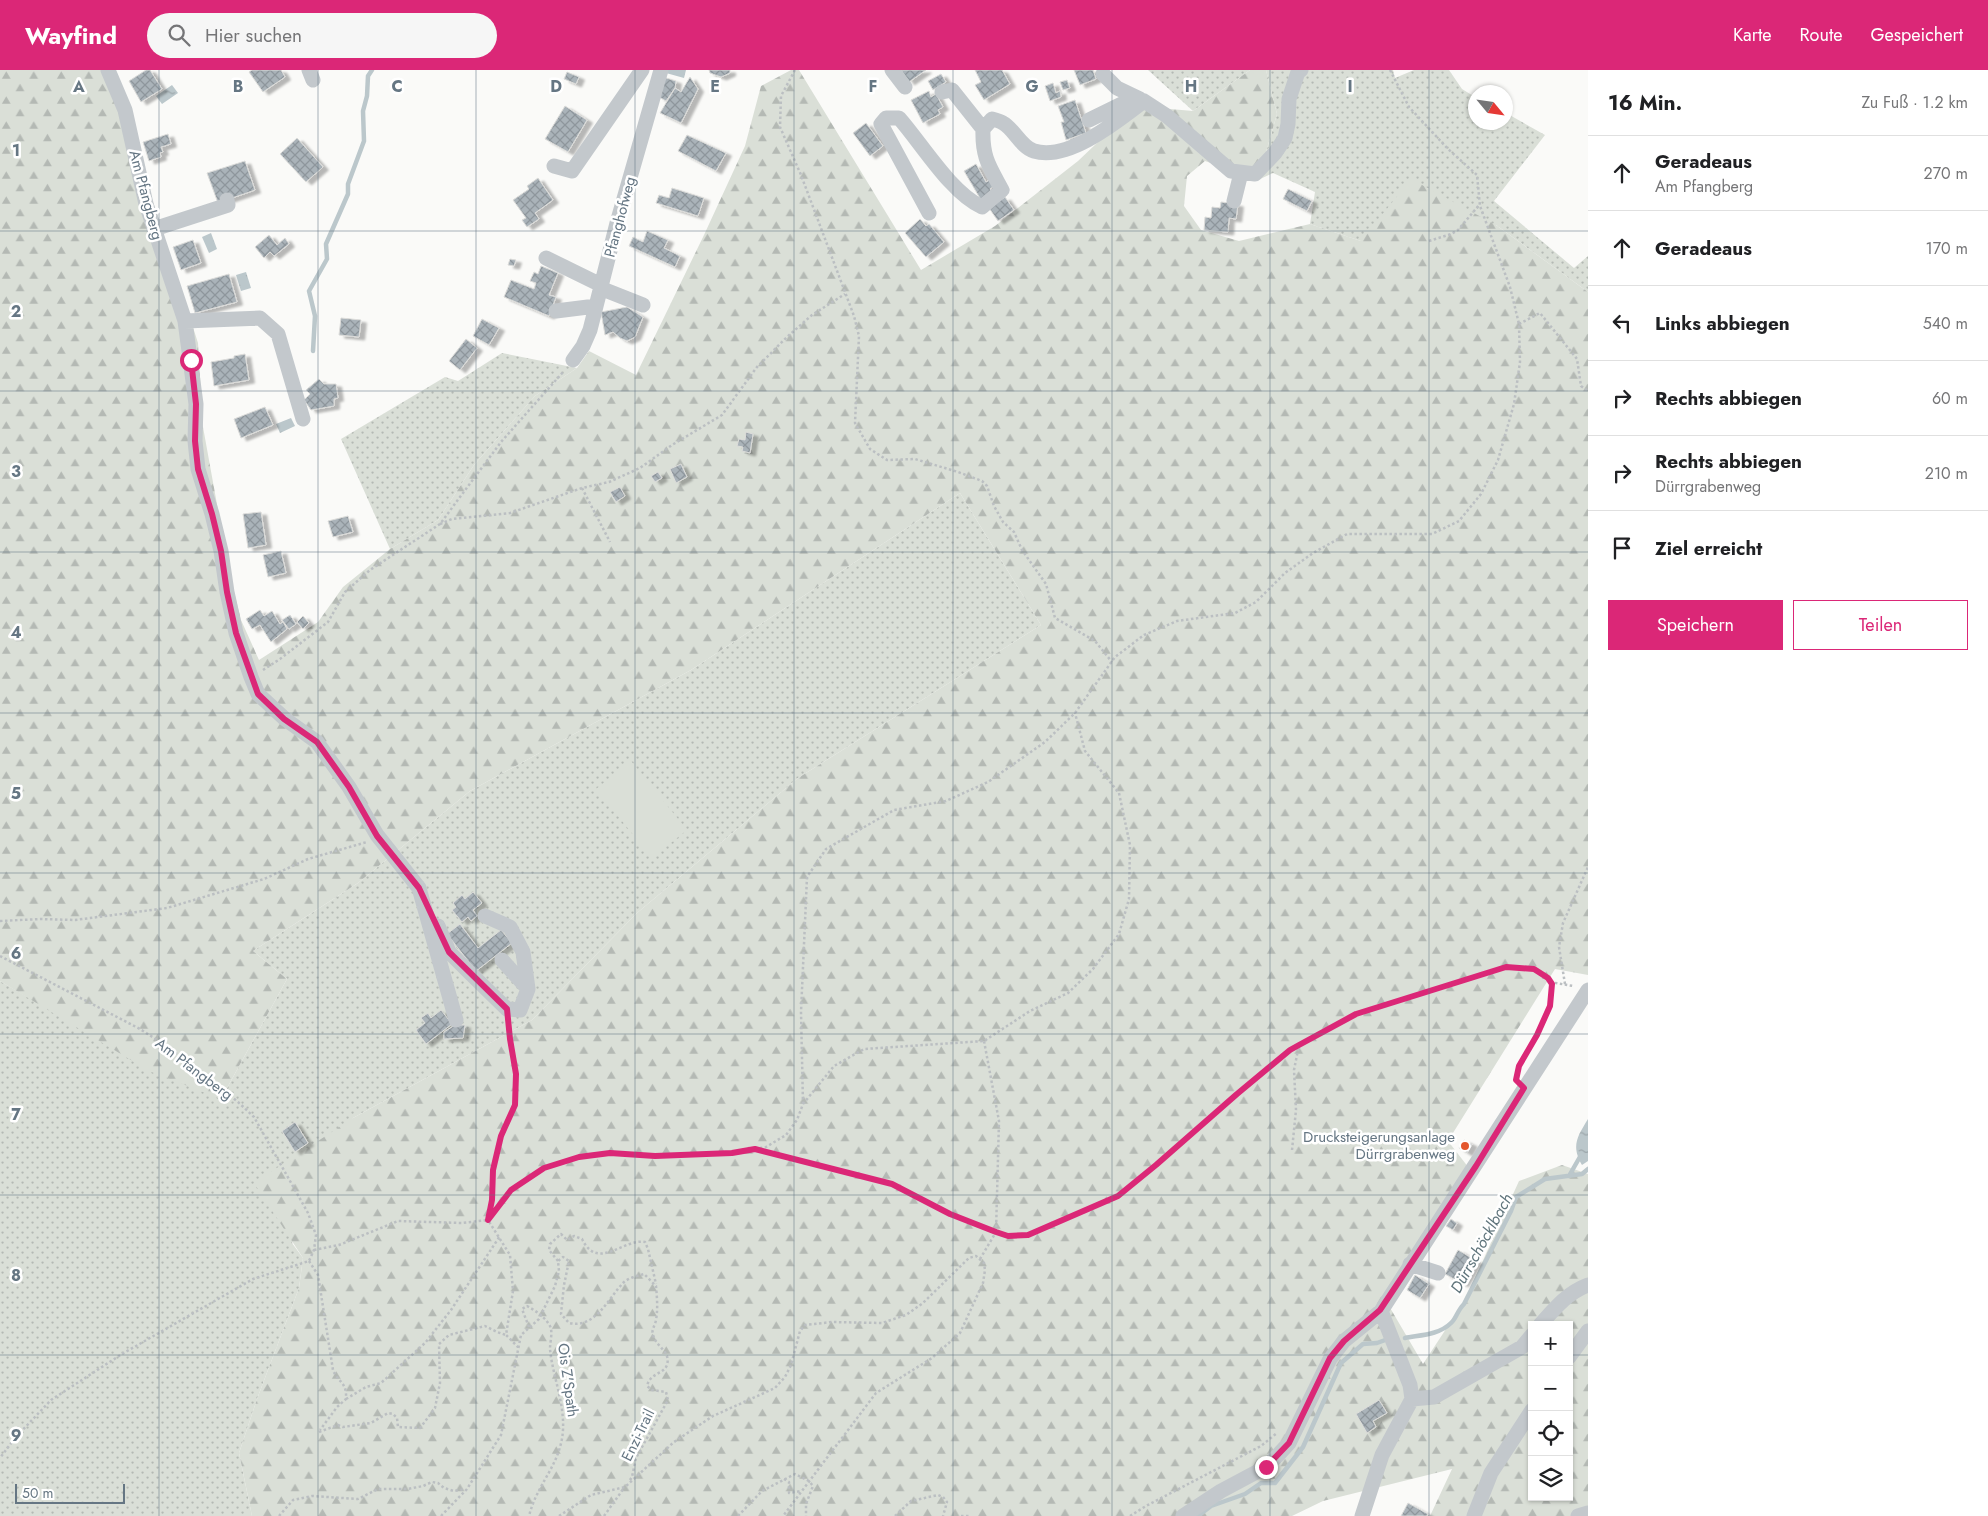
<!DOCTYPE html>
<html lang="de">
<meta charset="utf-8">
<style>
:root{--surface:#fff;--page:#f6f6f6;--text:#202124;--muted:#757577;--line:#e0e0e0;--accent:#db2777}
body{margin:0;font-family:Jost,sans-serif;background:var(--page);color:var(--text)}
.controls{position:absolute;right:15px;bottom:15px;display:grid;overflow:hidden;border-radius:0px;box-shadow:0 1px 4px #0004}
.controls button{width:45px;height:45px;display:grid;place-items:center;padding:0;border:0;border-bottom:1px solid var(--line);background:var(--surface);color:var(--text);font:25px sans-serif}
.compass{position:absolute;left:1468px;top:15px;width:45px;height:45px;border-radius:50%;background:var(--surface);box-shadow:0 1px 4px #0004;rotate:119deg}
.scale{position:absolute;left:15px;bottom:12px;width:110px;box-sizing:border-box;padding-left:5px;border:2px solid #657683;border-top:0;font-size:14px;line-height:18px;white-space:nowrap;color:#657683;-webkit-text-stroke:4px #fff;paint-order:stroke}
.stop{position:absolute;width:15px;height:15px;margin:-11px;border:4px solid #db2777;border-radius:50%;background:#fff}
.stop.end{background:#db2777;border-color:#fff;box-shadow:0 1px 5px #0008}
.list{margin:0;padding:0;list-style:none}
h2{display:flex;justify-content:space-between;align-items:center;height:65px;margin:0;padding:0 20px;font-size:21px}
h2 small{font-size:16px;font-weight:400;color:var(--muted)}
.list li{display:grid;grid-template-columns:32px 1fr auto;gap:15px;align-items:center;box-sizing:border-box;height:75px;padding:0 20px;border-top:1px solid var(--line)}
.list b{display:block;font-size:19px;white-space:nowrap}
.list p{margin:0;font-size:16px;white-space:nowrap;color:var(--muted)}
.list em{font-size:16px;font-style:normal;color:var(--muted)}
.actions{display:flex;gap:10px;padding:15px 20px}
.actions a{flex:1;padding:11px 0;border:1px solid var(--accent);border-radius:0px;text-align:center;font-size:18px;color:var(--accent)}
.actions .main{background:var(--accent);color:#fff}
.icon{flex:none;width:28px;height:28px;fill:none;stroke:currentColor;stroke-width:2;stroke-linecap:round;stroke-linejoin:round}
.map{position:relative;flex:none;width:1588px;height:1446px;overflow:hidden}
header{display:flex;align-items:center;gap:30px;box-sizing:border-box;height:70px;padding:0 25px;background:var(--accent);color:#fff}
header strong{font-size:24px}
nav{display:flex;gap:28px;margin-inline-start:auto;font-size:18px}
.search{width:350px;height:45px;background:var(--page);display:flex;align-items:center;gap:12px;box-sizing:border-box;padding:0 18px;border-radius:28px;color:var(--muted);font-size:19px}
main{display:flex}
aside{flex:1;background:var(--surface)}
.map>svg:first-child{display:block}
</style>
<header>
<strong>Wayfind</strong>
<div class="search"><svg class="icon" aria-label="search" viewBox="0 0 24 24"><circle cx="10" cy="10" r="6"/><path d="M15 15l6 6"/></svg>Hier suchen</div>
<nav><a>Karte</a><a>Route</a><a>Gespeichert</a></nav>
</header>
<main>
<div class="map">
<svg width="1588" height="1446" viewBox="0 0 1588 1446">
<defs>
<pattern id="grass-dots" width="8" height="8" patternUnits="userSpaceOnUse" patternTransform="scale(1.25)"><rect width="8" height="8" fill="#dadfd7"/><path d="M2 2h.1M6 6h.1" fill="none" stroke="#b4b9b4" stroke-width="1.8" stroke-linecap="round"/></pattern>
<pattern id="forest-firs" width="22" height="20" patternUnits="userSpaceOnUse" patternTransform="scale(1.25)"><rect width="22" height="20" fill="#dadfd7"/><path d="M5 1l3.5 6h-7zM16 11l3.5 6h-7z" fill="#b4b9b4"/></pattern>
<pattern id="water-ripples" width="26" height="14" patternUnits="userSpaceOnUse" patternTransform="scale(1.25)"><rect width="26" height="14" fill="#bbc7cb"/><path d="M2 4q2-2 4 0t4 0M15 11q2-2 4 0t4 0" fill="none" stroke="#9ca6aa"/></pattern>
<pattern id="building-cross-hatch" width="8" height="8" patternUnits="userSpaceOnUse" patternTransform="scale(1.25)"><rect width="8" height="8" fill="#aab3b9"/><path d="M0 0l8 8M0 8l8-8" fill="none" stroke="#8e969c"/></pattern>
<filter id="shadow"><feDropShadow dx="5.5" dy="3" stdDeviation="1" flood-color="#0004"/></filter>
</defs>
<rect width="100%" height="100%" fill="#fafaf8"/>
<!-- grass -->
<path fill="url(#grass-dots)" d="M1148,0H1250L1193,41Z
M1266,0H1393L1395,8L1414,0H1449L1462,19L1475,27L1476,52H1506V43L1545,65L1494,131L1574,198L1588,186V222L1496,155L1361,171L1310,154L1315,122L1273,103L1258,110L1277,44Z
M502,283L577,298L535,326L474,395L438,450L390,479L341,369L445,307L458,311Z
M960,423L1041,555L798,708L637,843L532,950L353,1048L292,1173L303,1188L299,1218L257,1329L239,1383L252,1446H0V911L43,936L221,1029L287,909L253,881L358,813L470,721L691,600Z"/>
<!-- forest -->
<path fill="url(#forest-firs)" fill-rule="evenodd" d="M0,0H103L136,78L198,273L203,357L230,506L241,550L259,590L318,552L343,517L390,479L438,450L474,395L535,326L577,298L589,281L636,305L704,165L745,76L761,16L791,0H799L921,200L995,156L1078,91L1136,36L1193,41L1250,0H1266L1277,44L1258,110L1205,91L1187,106L1184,136L1201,160L1239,171L1310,154L1361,171L1411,109L1496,155L1588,222V905L1555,899L1448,1071L1472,1102L1389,1236L1423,1294L1465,1230L1519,1111L1562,1095L1588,1104V1446H1430L1452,1399L1323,1431L1292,1446H252L239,1383L257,1329L299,1218L303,1188L254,1113L353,1048L532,950L637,843L798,708L1041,555L960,423L691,600L470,721L358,813L253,881L287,909L221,1029L149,1001L0,911ZM1532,1255H1569V1427H1532Z"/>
<!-- pitch -->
<path fill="#dadfd7" d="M631,691L687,760L652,788L596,719Z"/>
<!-- water -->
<path fill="url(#water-ripples)" d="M666,0H686L684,8L666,3Z
M172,15L178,23L162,34L156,26Z
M211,163L217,179L209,183L202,167Z
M246,202L251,218L241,221L236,205Z
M291,348L295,356L280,363L276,354Z
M1588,1049V1091L1582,1095C1571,1076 1577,1067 1588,1049Z"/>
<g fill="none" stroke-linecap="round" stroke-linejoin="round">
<!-- stream -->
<path stroke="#bbc7cb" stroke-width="4.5" d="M313,281L315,246L309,221L327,189L326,174L348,124V114L364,71L363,41L367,26L368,6L372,0
M1569,1106L1581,1085
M1405,1268C1420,1265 1439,1265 1451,1253C1456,1249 1457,1241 1464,1234L1511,1141L1516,1127L1545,1109L1582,1104L1588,1099
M1198,1446L1211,1436L1245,1424L1261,1413H1275L1303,1377L1341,1293L1363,1274L1377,1273L1388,1269"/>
</g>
<!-- building -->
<path fill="url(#building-cross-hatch)" stroke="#dcdcda" filter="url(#shadow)" d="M146,0H150L162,19L141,32L129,11Z
M252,0H281L285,7L263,22L249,2Z
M709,0H730V3L721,7L710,3Z
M901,0H926L909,12Z
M975,0H1002L1010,14L984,30L975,15L981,12Z
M1074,0H1093L1096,9L1080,15Z
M567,2L579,7L576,14L564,9Z
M941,4L946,12L933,20L928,11Z
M663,7L676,11L675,18L666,31L659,27Z
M690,7L698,19L681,53L660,43L675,18L681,22Z
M1067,10L1070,18L1063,20L1060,12Z
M1053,13L1056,23L1060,21L1061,27L1050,31L1045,16Z
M929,21L931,27L936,24L943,37L938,40L940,44L923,53L911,30Z
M1075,30L1086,63L1066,70L1061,52H1064L1058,36Z
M565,36L587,50L568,82L545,69Z
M866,53L883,76L870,86L853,63Z
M168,64L171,74L161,77L163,82L160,83L161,87L149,91L143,72Z
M687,65L726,83L716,101L678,81Z
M297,68L323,97L306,112L280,84Z
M245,91L255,120L218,133L207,103Z
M976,94L986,112L990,110L994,116L990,119L993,123L981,130L964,101Z
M538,108L553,130L535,143L539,149L527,157L522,150L526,148L513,130L529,119L527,116Z
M672,118L704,128L698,146L656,133L659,125L669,128Z
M1288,119L1312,131L1307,141L1283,129Z
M1005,127L1014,140L998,151L989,138Z
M1221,132L1238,134L1236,149L1229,148L1228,162L1204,160L1205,147L1211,148L1212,137L1220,138Z
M920,149L926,156L929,154L944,172L926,187L905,163Z
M647,161L668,170L664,178L680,186L675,197L629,176L633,167L643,172Z
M269,165L277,175L285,168L289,174L274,186L270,182L264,188L255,177Z
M193,170L201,193L181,200L173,177Z
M510,189L516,190L514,196L508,195Z
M541,196L558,203L549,225L556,227L549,246L504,227L511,210L534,219L536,213L530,211L534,202L538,204Z
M229,204L237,232L195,243L187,216Z
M627,237L643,247L635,267L627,271L620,268L613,262L605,265L601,242Z
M341,248L361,250L359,267L339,265Z
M482,249L499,258L489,275L473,266Z
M466,269L477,278L460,300L449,291Z
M245,284L249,310L214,316L211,292L234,288V286Z
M319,309L324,314H336L338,328L334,329V336L311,340L304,330L310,324L306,320Z
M265,337L273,355L241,368L234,349Z
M746,362L753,364L750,383L742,381L743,377L737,376L739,369L745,370Z
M681,394L687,407L676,413L670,399Z
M658,402L662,408L655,412L651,406Z
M620,417L625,426L616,432L610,422Z
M261,442L266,475L248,478L243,444Z
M348,446L353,462L333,467L328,451Z
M281,481L286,503L268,507L263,485Z
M260,540L264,546L272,541L280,554L283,552L287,559L271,572L260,555L252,559L246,549Z
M290,545L296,554L289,559L282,550Z
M303,546L309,553L303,559L297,552Z
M473,822L482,833L473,840L477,846L471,851L468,847L462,852L452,840L456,837L453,833L462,825L465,829Z
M460,854L478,878L501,860L512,873L476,901L447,864Z
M441,940L452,954L426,974L416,960L425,953L421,948L428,943L431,948Z
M455,955H465L463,968L444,969V962Z
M295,1052L308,1073L295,1082L282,1061Z
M1464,1070L1472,1074L1467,1083L1459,1078Z
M1451,1149L1457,1153L1453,1160L1446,1156Z
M1458,1180L1477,1191L1463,1214L1445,1204Z
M1415,1205L1429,1214L1420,1228L1407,1220Z
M1379,1330L1387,1343L1373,1351L1376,1357L1367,1363L1356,1344Z
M1408,1433L1428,1444L1427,1446H1401Z"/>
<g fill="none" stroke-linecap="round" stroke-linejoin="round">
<!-- path -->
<path stroke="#bbbfc2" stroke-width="2.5" stroke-dasharray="2.5 2.5" stroke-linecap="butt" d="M795,0L781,26L780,57L801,105L854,246L859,266L855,353L870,379L887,390L915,389L958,402L982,411L987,416L994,436L1003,452L1014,462L1022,480L1046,514L1055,548L1095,571L1112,592
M1429,171L1451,164L1458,160L1480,134
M1519,254L1540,243L1577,289L1581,316L1588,321
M582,418L610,472
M440,454L452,449L510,443L582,418L609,412L640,398L672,375L722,345L757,297L787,267L812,245L845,224
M263,600L280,589L328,552L345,522L370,500L440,454L501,372L564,301
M0,851L40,849L75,850L167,838L264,809L308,789L367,772
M0,886L140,959L168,977L238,1032L254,1047L308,1143L316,1165L314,1180L309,1191L253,1209L122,1284L51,1330L15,1368L0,1388
M1550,912L1573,916
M1565,914L1559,877L1563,853L1588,797
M508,952C511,979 519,1006 515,1033C513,1044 505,1055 501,1065C492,1093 494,1122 488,1150L510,1185L513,1221L506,1265L518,1277
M803,1034L834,996L864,979L984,971L1030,941L1068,923L1093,899L1119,864L1129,829L1130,775L1119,723L1085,681L1075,643
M756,1079L892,1114L950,1145L996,1162L999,1051L984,971
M1292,1080L1296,1040L1294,1000L1299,975L1356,944L1506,897L1535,899L1548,908L1552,914L1550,935L1537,965L1518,1000
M314,1180L339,1175L398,1151L462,1153L488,1150L511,1121L544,1098L579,1087L610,1083L655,1086L732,1083L766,1077L786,1065L797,1050L803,1034L801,942L807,807L826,779L894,740L946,731L988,712L1045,672L1075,643L1115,587L1144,565L1177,551L1235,543L1256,532L1285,503L1313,483L1347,464H1432L1459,451L1481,424L1498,390L1514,334L1520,292L1519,254L1510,217L1480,136L1477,105L1448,79L1409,37L1390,0
M980,1189L996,1162L1008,1166L1028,1165L1118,1126L1290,980L1298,976
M309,1191L318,1205L333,1300C338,1313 347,1311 346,1329L337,1337L320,1360
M558,1191L549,1180L550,1174L561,1164L567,1170L574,1166L582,1169C598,1202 623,1168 645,1172L648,1179L656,1214
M529,1257L522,1239L527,1236C536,1241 545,1247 550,1256C553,1262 550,1272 550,1279C553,1311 570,1344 560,1377C553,1402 536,1418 529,1446
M346,1329L366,1317L381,1313L425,1273L451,1240L500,1166
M319,1362L338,1355L343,1357L371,1353L388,1343L393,1344L397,1348L398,1357L420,1358L435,1338L440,1313L439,1274L449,1265L485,1256L497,1262L506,1265
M784,1409L789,1412V1423L801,1421
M279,1446L293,1430L312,1426L358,1429L378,1419H408L423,1416L432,1412L438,1413L444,1418L454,1421L465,1419
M441,1446L467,1419L501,1365L521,1265L539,1249L555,1216L559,1201L558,1191L563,1187L569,1191L564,1215L561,1244L569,1253C595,1259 608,1229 623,1213C628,1208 637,1206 644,1204L656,1216C657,1227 658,1239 656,1250C655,1256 651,1260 653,1265C656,1277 671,1281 667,1295C664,1304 650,1303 647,1316L652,1320L666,1322L668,1330L636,1388L632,1407L630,1410
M559,1446L591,1425L625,1417L674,1372L713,1346L775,1318L785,1307L791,1295L800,1261L805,1255L832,1252L882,1253L906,1245L923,1233L969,1188L976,1186L984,1193L985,1200L983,1213L960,1263L932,1288L876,1323L783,1446
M604,1446L624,1418
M738,1446L762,1421L795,1404L809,1411L813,1416L806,1434V1446
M895,1446L911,1431L938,1425L943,1427L947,1432L943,1446
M961,1446H969
M1130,1446L1146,1436L1261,1376L1277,1363"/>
<!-- minor -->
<path stroke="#c3c8cc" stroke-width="15" d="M108,0L125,40L146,134L185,251L196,334L195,371L198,399L212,444L221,481L227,522L236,563L251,607L258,624L285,649L317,672L349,717L377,765L419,818L456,950
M309,0L313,10
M892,0L905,17
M1103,4L1117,18L1140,29
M942,22L952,20L983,59
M1089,50L1136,27
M554,96L572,101L642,0
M1234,131L1241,103
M929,143L881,54L886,48H899C922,74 951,123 982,137L1002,120C989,96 982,87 983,59L992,49C996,50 1000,51 1003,53C1014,59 1021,77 1034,81C1068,92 1119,50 1144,31L1167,46L1231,101L1255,104L1275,83L1285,68L1288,54L1289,29L1298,2L1301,0
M154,159L228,135L227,130
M546,188L601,215
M600,218L643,235
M556,241L596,236
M185,251L260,248L278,264L303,349
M573,290L583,276L590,260L617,153L661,0
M438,856L449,882L470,903L507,939L520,940L528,919L523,882L510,857L485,846
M502,890L528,919
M1410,1194L1438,1203
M1540,1255C1555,1238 1567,1223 1588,1215
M1569,1287L1588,1261
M1412,1329L1434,1327L1522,1277L1532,1265
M1183,1446L1221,1421L1266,1397L1279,1384L1289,1373L1330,1289L1344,1271L1381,1241L1588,920
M1362,1446L1382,1385L1412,1329L1410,1315L1381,1241
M1474,1446L1491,1403L1532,1340
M1578,1446L1588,1443"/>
</g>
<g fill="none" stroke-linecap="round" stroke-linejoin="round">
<!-- route -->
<path stroke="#db2777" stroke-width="6" d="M191,290L196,334L195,371L198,399L212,444L221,481L227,522L236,563L258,624L284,649L317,672L349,717L377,766L419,818L449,882L507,939L510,969L516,1004L515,1035L501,1066L493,1100L492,1130L488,1150L511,1120L544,1098L579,1087L610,1083L655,1086L732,1083L755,1079L892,1114L950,1144L996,1162L1008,1166L1028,1165L1118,1126L1156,1095L1237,1024L1290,980L1299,975L1356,944L1506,897L1534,899L1548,908L1552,914L1550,936L1537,965L1519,996L1516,1010L1524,1018L1476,1096L1380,1240L1344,1271L1330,1288L1289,1373L1266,1397"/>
</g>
<!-- grid -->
<path fill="none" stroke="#657683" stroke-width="1" stroke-opacity="0.55" d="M159,0V1446M318,0V1446M476,0V1446M635,0V1446M794,0V1446M953,0V1446M1112,0V1446M1270,0V1446M1429,0V1446M0,161H1588M0,321H1588M0,482H1588M0,643H1588M0,803H1588M0,964H1588M0,1125H1588M0,1285H1532M1569,1285H1588"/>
<!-- markers -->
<circle fill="#e4572e" stroke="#fff" stroke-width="2" cx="1465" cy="1076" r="5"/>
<g text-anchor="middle" stroke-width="5" stroke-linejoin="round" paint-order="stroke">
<!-- street labels -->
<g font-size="15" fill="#657683" stroke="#fff">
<text transform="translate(146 125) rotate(75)" y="5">Am Pfangberg</text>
<text transform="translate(620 147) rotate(-75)" y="5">Pfanghofweg</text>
<text transform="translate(194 999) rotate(37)" y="5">Am Pfangberg</text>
<text transform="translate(568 1310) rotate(82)" y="5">Ois Z'Spath</text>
<text transform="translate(638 1365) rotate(-64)" y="5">Enzi-Trail</text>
</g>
<!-- poi labels -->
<g font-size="15" fill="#657683" stroke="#fff" text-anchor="end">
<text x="1455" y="1072">Drucksteigerungsanlage<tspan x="1455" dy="17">Dürrgrabenweg</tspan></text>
</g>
<!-- water labels -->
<g font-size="16" font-style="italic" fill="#60757c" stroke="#fff">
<text transform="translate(1481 1173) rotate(-61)" y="6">Dürrschöcklbach</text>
</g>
</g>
<g font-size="16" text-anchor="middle" font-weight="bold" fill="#657683" stroke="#fff" stroke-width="5" stroke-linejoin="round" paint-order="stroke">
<text x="79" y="22">A</text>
<text x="238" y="22">B</text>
<text x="397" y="22">C</text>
<text x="556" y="22">D</text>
<text x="715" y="22">E</text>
<text x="873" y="22">F</text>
<text x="1032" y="22">G</text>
<text x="1191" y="22">H</text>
<text x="1350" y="22">I</text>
<text x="16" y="86">1</text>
<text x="16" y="247">2</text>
<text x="16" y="407">3</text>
<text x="16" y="568">4</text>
<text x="16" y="729">5</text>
<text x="16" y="889">6</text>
<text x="16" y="1050">7</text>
<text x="16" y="1211">8</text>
<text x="16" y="1371">9</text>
</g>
</svg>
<div class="controls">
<button>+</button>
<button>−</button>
<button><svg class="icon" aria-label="locate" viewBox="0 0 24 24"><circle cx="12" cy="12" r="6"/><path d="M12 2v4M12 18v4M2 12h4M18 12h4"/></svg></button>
<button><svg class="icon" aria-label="layers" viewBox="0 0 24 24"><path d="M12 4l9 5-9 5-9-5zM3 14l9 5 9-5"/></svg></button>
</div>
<svg class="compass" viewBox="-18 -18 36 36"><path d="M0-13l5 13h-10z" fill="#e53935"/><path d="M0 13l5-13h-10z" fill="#757577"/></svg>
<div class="scale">50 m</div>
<div class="stop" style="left:191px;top:290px"></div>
<div class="stop end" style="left:1266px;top:1397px"></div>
</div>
<aside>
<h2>16 Min.<small>Zu Fuß · 1.2 km</small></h2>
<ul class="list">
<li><svg class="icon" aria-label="ahead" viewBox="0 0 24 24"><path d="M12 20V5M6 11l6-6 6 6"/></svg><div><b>Geradeaus</b><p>Am Pfangberg</p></div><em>270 m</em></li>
<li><svg class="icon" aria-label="ahead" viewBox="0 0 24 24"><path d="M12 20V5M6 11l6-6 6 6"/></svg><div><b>Geradeaus</b></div><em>170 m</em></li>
<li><svg class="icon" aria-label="left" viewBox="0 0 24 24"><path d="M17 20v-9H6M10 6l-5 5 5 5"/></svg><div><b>Links abbiegen</b></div><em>540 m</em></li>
<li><svg class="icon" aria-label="right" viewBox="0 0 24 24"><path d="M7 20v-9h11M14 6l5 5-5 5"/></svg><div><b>Rechts abbiegen</b></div><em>60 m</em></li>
<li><svg class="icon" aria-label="right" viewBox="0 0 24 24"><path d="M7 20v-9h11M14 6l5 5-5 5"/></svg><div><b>Rechts abbiegen</b><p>Dürrgrabenweg</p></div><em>210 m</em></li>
<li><svg class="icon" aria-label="arrive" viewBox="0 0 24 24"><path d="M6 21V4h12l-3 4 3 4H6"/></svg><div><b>Ziel erreicht</b></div></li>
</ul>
<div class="actions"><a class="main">Speichern</a><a>Teilen</a></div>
</aside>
</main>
